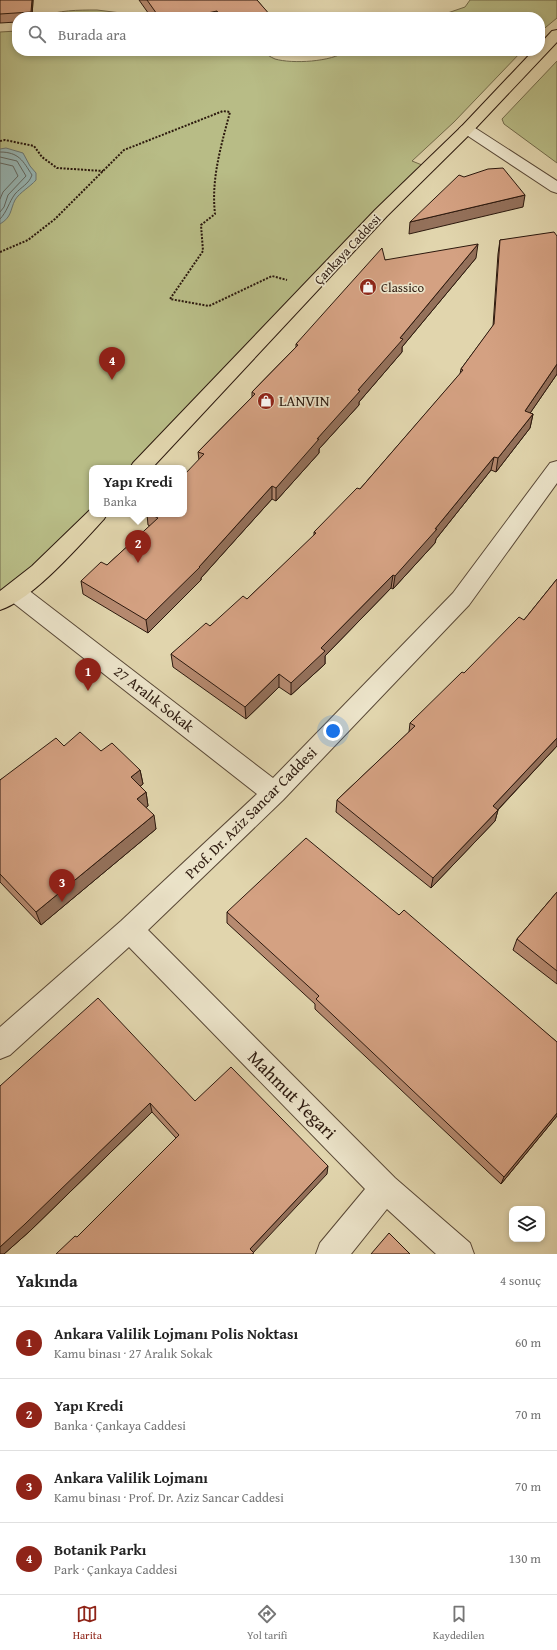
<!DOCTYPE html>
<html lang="tr">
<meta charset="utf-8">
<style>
:root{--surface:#fff;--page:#f6f6f6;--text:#222;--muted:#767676;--line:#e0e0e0;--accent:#8f2418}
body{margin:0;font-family:"Gentium Book Plus",serif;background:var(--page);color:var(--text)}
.controls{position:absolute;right:12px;bottom:12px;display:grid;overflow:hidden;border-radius:8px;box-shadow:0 2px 6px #0003}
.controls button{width:36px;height:36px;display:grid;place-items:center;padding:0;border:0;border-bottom:1px solid var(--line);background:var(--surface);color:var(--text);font:20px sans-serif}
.you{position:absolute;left:333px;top:731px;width:14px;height:14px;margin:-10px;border:3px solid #fff;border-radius:50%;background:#1a73e8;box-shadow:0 0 0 6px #1a73e833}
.badge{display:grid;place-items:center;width:26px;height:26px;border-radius:50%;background:var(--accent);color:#fff;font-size:13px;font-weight:700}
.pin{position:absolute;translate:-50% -33px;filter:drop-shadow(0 1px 2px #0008)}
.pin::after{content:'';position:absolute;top:21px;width:14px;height:12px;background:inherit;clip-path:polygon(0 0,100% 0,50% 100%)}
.popup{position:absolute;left:89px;top:465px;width:98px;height:52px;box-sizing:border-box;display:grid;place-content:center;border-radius:8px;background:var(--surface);filter:drop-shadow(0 1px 3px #0005);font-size:13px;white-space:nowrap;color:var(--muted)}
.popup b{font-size:15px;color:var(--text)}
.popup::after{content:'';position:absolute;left:50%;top:100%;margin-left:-8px;border:8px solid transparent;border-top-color:var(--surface)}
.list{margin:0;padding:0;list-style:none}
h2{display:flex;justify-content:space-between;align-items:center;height:52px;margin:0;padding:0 16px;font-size:17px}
h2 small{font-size:13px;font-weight:400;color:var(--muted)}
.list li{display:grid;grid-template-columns:26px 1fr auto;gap:12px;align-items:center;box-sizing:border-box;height:72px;padding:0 16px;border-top:1px solid var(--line)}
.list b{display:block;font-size:15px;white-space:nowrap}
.list p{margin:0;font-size:13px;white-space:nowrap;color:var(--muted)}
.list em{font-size:13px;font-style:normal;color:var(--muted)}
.icon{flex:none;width:22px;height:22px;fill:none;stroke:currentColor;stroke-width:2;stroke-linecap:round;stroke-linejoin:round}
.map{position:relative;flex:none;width:557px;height:1254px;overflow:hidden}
.search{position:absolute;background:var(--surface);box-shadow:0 2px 6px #0003;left:12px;right:12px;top:12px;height:44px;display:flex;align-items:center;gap:10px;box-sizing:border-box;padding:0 14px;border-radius:16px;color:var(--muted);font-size:15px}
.sheet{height:340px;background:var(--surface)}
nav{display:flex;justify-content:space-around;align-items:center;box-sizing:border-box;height:56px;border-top:1px solid var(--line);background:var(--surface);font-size:11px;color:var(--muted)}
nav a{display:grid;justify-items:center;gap:2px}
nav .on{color:var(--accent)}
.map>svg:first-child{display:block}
</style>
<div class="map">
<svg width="557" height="1254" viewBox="0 0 557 1254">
<rect width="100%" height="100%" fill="#e1d5ad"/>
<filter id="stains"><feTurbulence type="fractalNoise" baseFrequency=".005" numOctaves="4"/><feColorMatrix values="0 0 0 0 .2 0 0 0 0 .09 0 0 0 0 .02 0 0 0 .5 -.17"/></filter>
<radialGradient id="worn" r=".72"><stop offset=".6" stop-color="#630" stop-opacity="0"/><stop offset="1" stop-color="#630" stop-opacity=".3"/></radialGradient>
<!-- green -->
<path fill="#b8bc86" stroke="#726a4a" d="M470,0H557V18L540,32V17H436L465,7Z
M97,10L121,13L128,17H41C59,10 78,10 97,10Z
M17,31V51H261C265,53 270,57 275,59C292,64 332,62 346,51H522L454,122L412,161L427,167L140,468H92V514L0,602V32Z
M557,61V163L504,124L502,119Z"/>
<!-- water -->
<path fill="#97b6b4" stroke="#6c7772" d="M6,148L23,153L30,166L36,173V180C30,187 20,192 15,200C10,210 12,217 0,224V149Z"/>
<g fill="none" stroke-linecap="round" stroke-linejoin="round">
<!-- shore -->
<path stroke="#626861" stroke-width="1" d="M0,152C19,152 23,161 32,175C29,184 21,187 15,194C9,202 7,212 0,219
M0,157L17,161L26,176L8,195L4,207L0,212
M0,163L13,166L18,176L3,192L0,199"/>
<!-- street casing -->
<g stroke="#594836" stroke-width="2">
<path id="street" d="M467,124L472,126L557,181V193L551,191L462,132L459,129L462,126Z
M557,461V483L469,605L283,800L148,930L395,1178L470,1243L474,1254H436L387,1209L351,1254H316L320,1243L365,1189L129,947L10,1055L0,1059V1027L121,921L257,794L7,598L4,592L7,586L15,584L23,586L273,778L453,593L550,463Z"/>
</g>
<!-- primary casing -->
<g stroke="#2c190e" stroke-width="2">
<path id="primary" d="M557,30V42L472,132L387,216L152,468H130L133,463L375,210L462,126L533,51H540V44L552,31Z
M92,508V514H107L104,519C80,545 32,600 0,610V591L32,566Z"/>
</g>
<!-- path -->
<path stroke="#2c190e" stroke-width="2" stroke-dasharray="2 1.5" stroke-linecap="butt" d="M0,141L5,140L34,146L42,157L57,168L103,171
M0,252L28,240L55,219L124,150L223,111L230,112C221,146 211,179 215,214L201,225L203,251L170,299L209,306L272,276L287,280"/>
<!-- street -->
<use href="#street" fill="#ece4ca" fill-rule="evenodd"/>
<!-- primary -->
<use href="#primary" fill="#e1d5ad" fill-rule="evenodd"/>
</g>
<!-- wall -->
<path fill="#b68a70" stroke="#2c190e" d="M0,0H33L32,17H17V22L0,23Z
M139,0H257L271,17H151Z
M557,236V374L530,413L533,414L530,428L496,472L491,470L436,539L435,543L393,589L391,588L325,656V664L291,695L279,687L246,719L173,667L171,654L247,599L314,536V532L360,489L460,374L461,369L493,326L498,254L500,240Z
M476,258L402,347V352L359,402V405L319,449V453L276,501L272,499L201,578V580L148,633L83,594L81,581L107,565L150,526L148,525L147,514H184L199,460L198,452L252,397V392L296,347V344L385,260Z
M557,579V746L498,810L495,821L431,888L336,812L337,800L409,732L410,723L524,620Z
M64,746L101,751L140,770L143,784L140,786L146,792L148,806L146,808L156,829L41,925L0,882V780Z
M557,892V984L513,950L517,939Z
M227,912L399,915L557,1042V1116L501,1184L315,1009V1004L227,923Z
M0,1086L195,1101L327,1174L77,1237L176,1138L152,1112L30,1231L4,1254H0Z"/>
<!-- shaded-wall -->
<path fill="#94715b" stroke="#2c190e" d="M32,0H33L32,17L31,12Z
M217,11V17H188Z
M525,195L523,207L409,234L410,222Z
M478,244L476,258L402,347V352L359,402V405L319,449V453L276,501V488L358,390L400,338Z
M557,364V374L522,425L525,411Z
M533,414L530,428L496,472L498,458Z
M494,457L491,470L436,539L435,543L393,589L395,576L435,529Z
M272,486V499L201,578V580L148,633L146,620L199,567Z
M393,575L391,588L325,656V664L291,695V683L321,648Z
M279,674V687L246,719L245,707Z
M557,738V746L490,818L493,806Z
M140,770L143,784L133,792L131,777Z
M146,792L148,806L139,813L137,799Z
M498,810L495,821L431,888L433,878Z
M154,815L156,829L41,925L36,912Z
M150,1103L152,1112L30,1231L4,1254H0V1247Z
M557,1113V1116L501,1184L504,1177Z
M328,1166L327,1174L252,1254L250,1249Z"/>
<!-- building -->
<path fill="#d4a182" stroke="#2c190e" d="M0,0H32L31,12L0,14Z
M147,0H257L271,16L268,17H221L217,11L188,17H159Z
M503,168L525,195L410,222L459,175L464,177L488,169Z
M554,232L557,236V364L525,411L533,414L498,458L494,457L435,529H437L395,576L393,575L321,648L325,651L291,683L279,674L245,707L171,654L206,623L210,626L243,596L247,599L316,533L314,532L357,488L360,489L463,370L461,369L494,324L500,240Z
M478,244L400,338L403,339L358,390L360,391L317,439H319L276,488L272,486L199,567H200L146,620L81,581L101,562L107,565L158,518L150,514H184V475L204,454L198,452L255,394L252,392L298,345L296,344L382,248L385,260Z
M557,579V738L493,806L498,810L433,878L337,800L415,726L410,723L462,672L464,673L519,617L524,620Z
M80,732L101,751L112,743L140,770L131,777L146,792L137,799L154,815L36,912L0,874V780L56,738L64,746Z
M306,838L399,915L404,910L557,1042V1113L504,1177L316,999L319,996L227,912Z
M557,892V971L517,939Z
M98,998L195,1101L231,1067L328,1166L250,1249L254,1253L252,1254H56L75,1236L77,1237L179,1135L150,1103L25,1224L0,1247V1086Z
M389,1233L410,1254H371Z"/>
<!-- icons -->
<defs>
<g id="shop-disc" transform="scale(0.9)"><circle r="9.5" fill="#8f2418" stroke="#ece4ca"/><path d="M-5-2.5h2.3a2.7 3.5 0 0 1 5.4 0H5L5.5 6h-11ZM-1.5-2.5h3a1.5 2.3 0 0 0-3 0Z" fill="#fff"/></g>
</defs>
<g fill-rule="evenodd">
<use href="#shop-disc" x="368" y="287"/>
<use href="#shop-disc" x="266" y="401"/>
</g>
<g text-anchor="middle" stroke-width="3.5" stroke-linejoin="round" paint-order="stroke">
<!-- far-street labels -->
<g font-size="13" fill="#2c190e" stroke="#ece4ca">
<text transform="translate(347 249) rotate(-47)" y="5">Çankaya Caddesi</text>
</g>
<!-- far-poi labels -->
<g font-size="13" fill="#2c190e" stroke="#ece4ca" text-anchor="start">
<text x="381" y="292">Classico</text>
</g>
<!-- poi labels -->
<g font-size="15" fill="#2c190e" stroke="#ece4ca" text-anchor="start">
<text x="279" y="406">LANVIN</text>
</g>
<!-- street labels -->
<g font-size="15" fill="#2c190e" stroke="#ece4ca">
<text transform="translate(154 699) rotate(38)" y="5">27 Aralık Sokak</text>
<text transform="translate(251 813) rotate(-45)" y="5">Prof. Dr. Aziz Sancar Caddesi</text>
</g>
<!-- near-street labels -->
<g font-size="18" fill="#2c190e" stroke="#ece4ca">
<text transform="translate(292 1095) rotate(45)" y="6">Mahmut Yegari</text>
</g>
</g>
<rect width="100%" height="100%" filter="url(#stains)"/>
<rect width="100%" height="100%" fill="url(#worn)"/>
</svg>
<div class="controls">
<button><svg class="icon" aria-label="layers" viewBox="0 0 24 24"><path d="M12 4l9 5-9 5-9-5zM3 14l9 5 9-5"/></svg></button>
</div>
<div class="you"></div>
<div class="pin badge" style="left:88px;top:691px">1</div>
<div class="pin badge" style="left:138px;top:563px">2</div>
<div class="popup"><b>Yapı Kredi</b>Banka</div>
<div class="pin badge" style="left:62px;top:902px">3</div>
<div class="pin badge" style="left:112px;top:380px">4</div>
<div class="search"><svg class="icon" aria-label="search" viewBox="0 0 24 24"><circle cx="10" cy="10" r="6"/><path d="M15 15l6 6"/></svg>Burada ara</div>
</div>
<section class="sheet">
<h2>Yakında<small>4 sonuç</small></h2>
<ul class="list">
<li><span class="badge">1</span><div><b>Ankara Valilik Lojmanı Polis Noktası</b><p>Kamu binası · 27 Aralık Sokak</p></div><em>60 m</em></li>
<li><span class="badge">2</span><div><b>Yapı Kredi</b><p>Banka · Çankaya Caddesi</p></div><em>70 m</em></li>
<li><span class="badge">3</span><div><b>Ankara Valilik Lojmanı</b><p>Kamu binası · Prof. Dr. Aziz Sancar Caddesi</p></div><em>70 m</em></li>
<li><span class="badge">4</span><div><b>Botanik Parkı</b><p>Park · Çankaya Caddesi</p></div><em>130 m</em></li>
</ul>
</section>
<nav>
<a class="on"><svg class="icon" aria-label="map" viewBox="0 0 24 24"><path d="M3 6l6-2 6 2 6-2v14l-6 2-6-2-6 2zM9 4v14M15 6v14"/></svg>Harita</a>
<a><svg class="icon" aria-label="directions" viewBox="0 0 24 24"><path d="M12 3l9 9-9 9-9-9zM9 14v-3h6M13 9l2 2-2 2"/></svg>Yol tarifi</a>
<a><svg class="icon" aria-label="saved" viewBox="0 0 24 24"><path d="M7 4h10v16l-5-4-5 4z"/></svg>Kaydedilen</a>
</nav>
